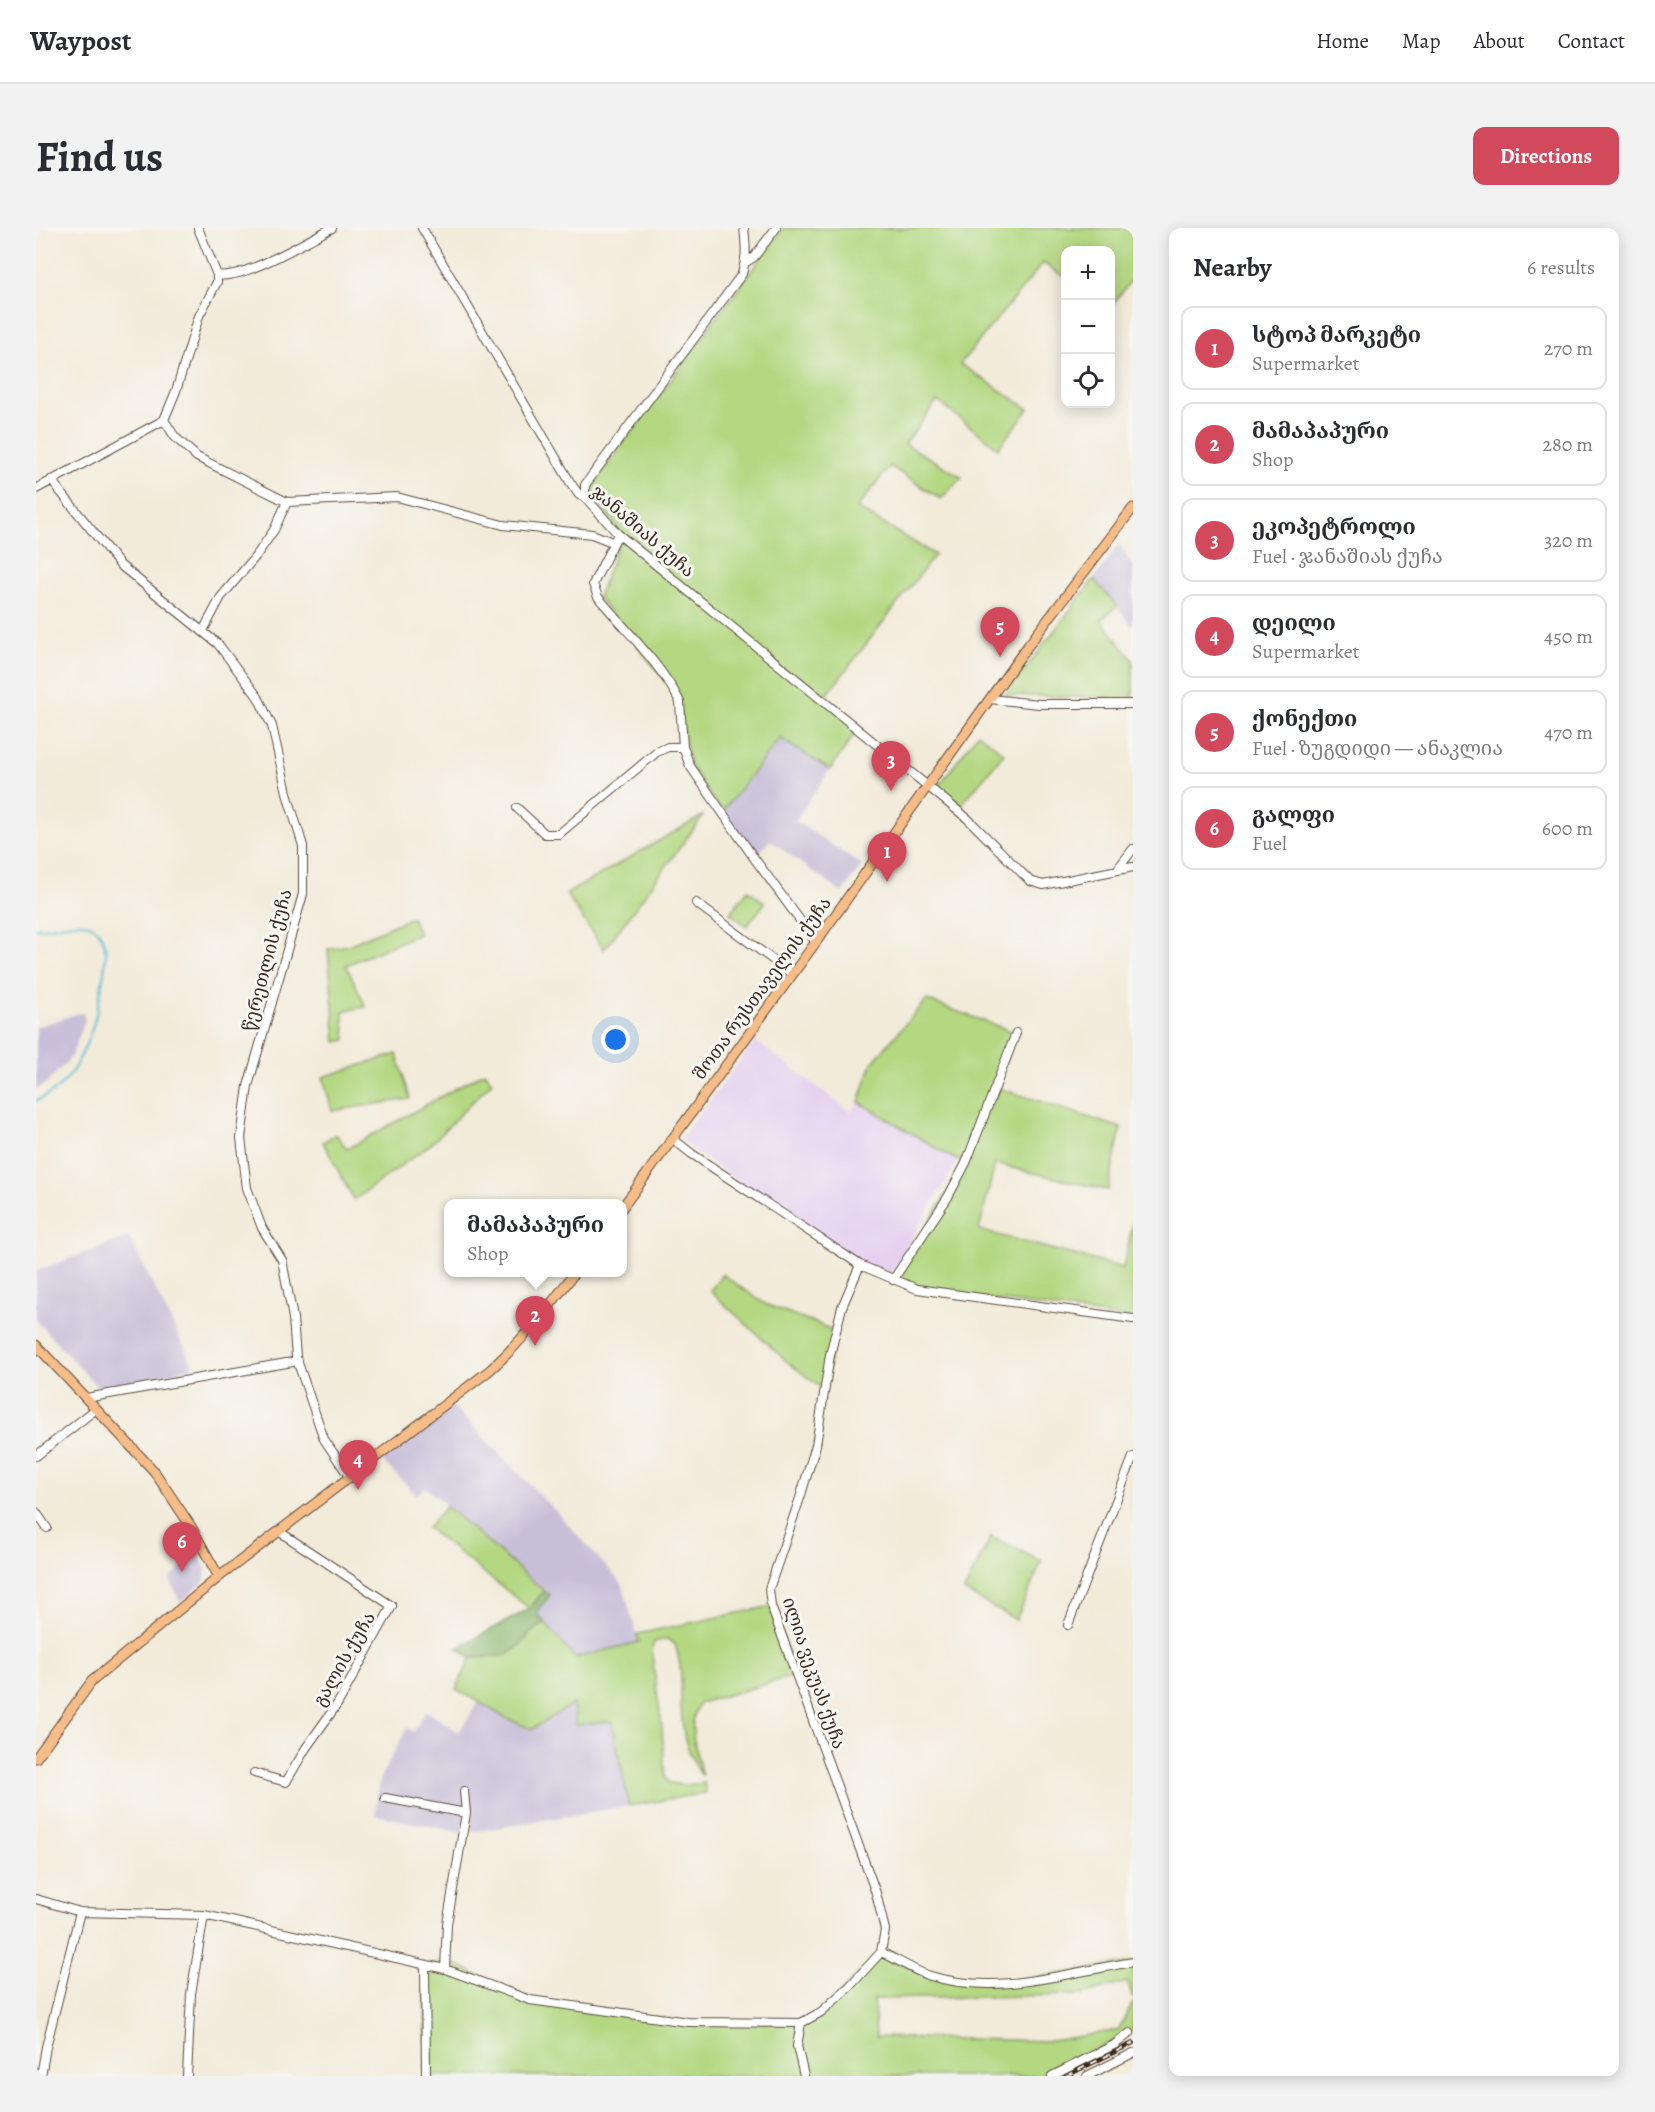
<!DOCTYPE html>
<meta charset="utf-8">
<style>
:root{--surface:#fff;--page:#f2f2f3;--text:#2b2b33;--muted:#7c7c81;--line:#e1e1e2;--accent:#d1495b}
body{margin:0;font-family:Alegreya,"Noto Serif Georgian",serif;background:var(--page);color:var(--text)}
.controls{position:absolute;right:18px;top:18px;display:grid;overflow:hidden;border-radius:12px;box-shadow:0 3px 15px #0003}
.controls button{width:54px;height:54px;display:grid;place-items:center;padding:0;border:0;border-bottom:2px solid var(--line);background:var(--surface);color:var(--text);font:30px sans-serif}
.you{position:absolute;left:580px;top:812px;width:21px;height:21px;margin:-15px;border:4px solid #fff;border-radius:50%;background:#1a73e8;box-shadow:0 0 0 9px #1a73e833}
.badge{display:grid;place-items:center;width:39px;height:39px;border-radius:50%;background:var(--accent);color:#fff;font-size:20px;font-weight:700}
.pin{position:absolute;translate:-50% -50px;filter:drop-shadow(0 2px 3px #0008)}
.pin::after{content:'';position:absolute;top:32px;width:21px;height:18px;background:inherit;clip-path:polygon(0 0,100% 0,50% 100%)}
.popup{position:absolute;left:408px;top:971px;width:183px;height:78px;box-sizing:border-box;display:grid;place-content:center;border-radius:12px;background:var(--surface);filter:drop-shadow(0 2px 4px #0005);font-size:20px;white-space:nowrap;color:var(--muted)}
.popup b{font-size:22px;color:var(--text)}
.popup::after{content:'';position:absolute;left:50%;top:100%;margin-left:-12px;border:12px solid transparent;border-top-color:var(--surface)}
.list{margin:0;padding:0;list-style:none}
h2{display:flex;justify-content:space-between;align-items:center;height:78px;margin:0;padding:0 24px;font-size:26px}
h2 small{font-size:20px;font-weight:400;color:var(--muted)}
.list li{display:grid;grid-template-columns:39px 1fr auto;gap:18px;align-items:center;box-sizing:border-box;height:84px;margin:0 12px 12px;padding:0 12px;border:2px solid var(--line);border-radius:12px}
.list b{display:block;font-size:22px;white-space:nowrap}
.list p{margin:0;font-size:20px;white-space:nowrap;color:var(--muted)}
.list em{font-size:20px;font-style:normal;color:var(--muted)}
.icon{flex:none;width:33px;height:33px;fill:none;stroke:currentColor;stroke-width:2;stroke-linecap:round;stroke-linejoin:round}
.map{position:relative;flex:none;width:1097px;height:1848px;overflow:hidden;border-radius:12px}
header{display:flex;align-items:center;gap:36px;box-sizing:border-box;height:84px;padding:0 30px;background:var(--surface);border-bottom:2px solid var(--line)}
header strong{font-size:28px}
nav{display:flex;gap:33px;margin-inline-start:auto;font-size:21px}
.intro{display:flex;align-items:center;justify-content:space-between;box-sizing:border-box;height:144px;padding:0 36px}
h1{margin:0;font-size:42px}
.button{padding:15px 27px;border-radius:12px;background:var(--accent);color:#fff;font-size:21px;font-weight:700}
main{display:flex;gap:36px;padding:0 36px}
aside{flex:1;background:var(--surface);border-radius:12px;box-shadow:0 3px 15px #0003}
.map>svg:first-child{display:block}
</style>
<header>
<strong>Waypost</strong>
<nav><a>Home</a><a>Map</a><a>About</a><a>Contact</a></nav>
</header>
<div class="intro"><h1>Find us</h1><a class="button">Directions</a></div>
<main>
<div class="map">
<svg width="1097" height="1848" viewBox="0 0 1097 1848">
<rect width="100%" height="100%" fill="#f6f6f2"/>
<filter id="ink" filterUnits="userSpaceOnUse"><feTurbulence type="fractalNoise" baseFrequency=".0167" numOctaves="2"/><feDisplacementMap in="SourceGraphic" scale="12" xChannelSelector="R" yChannelSelector="G"/><feConvolveMatrix kernelMatrix="1 2 1 2 8 2 1 2 1" color-interpolation-filters="sRGB"/></filter>
<filter id="wash" filterUnits="userSpaceOnUse"><feTurbulence type="fractalNoise" baseFrequency=".008" numOctaves="4" result="noise"/><feDisplacementMap in="SourceGraphic" scale="24" xChannelSelector="R" yChannelSelector="G"/><feGaussianBlur stdDeviation="1.35" result="paint"/><feColorMatrix in="noise" values="0 0 0 0 0 0 0 0 0 0 0 0 0 0 0 0 0 1.4 0 .05"/><feComposite in="paint" operator="in"/></filter>
<g filter="url(#wash)">
<rect width="100%" height="100%" fill="#f3ebda"/>
<!-- built -->
<path fill="#e6d2f0" d="M719,813L815,884L823,874L922,932L855,1046L826,1035L662,926L644,911Z"/>
<!-- industrial -->
<path fill="#c8bfd8" d="M1083,316L1097,339V399L1058,351Z
M744,509L794,542L759,593L826,637L806,665L734,612L718,630L686,584Z
M47,784L49,793L35,829L11,855L0,861V799Z
M93,1009L158,1139L65,1163L0,1092V1043Z
M413,1174L527,1291L586,1356L603,1414L539,1430L500,1384L513,1367L389,1259L381,1267L342,1229Z
M159,1320L170,1341L168,1354L144,1375L134,1351L149,1335L152,1323Z
M442,1474L472,1491L537,1476L576,1493L593,1578L428,1605L339,1587L341,1567L346,1546L371,1500L377,1504L390,1483L423,1504Z"/>
<!-- green -->
<path fill="#b3d881" stroke="#778150" stroke-width="1.5" d="M747,0H1097V50L1075,78L1074,22H1030L1029,49L1007,35L924,136L993,181L962,220L901,173L869,216L926,249L905,271L854,238L821,280L899,327L787,472L822,501L794,542L744,510L686,584L654,538L641,467L562,369L586,306L557,268V257Z
M1058,351L1081,378L1065,392L1097,432V476H1079L1074,470L969,467Z
M942,505L968,525L921,582L902,559Z
M668,587L568,722L530,666Z
M712,662L729,675L711,698L694,685Z
M376,689L383,706L310,737L330,779L307,783L310,812L300,814L292,721L312,717Z
M890,772L980,805L960,859L1085,900L1072,962L959,936L943,1002L1087,1040L1097,994V1091L881,1061L857,1052L930,935L917,930L823,874L836,835Z
M361,826L374,871L296,883L287,849Z
M449,844L456,854L395,916L318,972L287,914L300,906L311,921Z
M686,1046L729,1076L800,1103L788,1162L749,1132L674,1063Z
M410,1278L508,1363L494,1381L391,1300Z
M955,1309L1006,1333L980,1392L928,1363Z
M735,1378L761,1447L664,1475C649,1495 661,1525 666,1548C657,1534 649,1517 647,1500C642,1469 650,1448 639,1416L631,1411L618,1414L616,1420L617,1435L626,1500L629,1549L633,1555L648,1557L668,1555L670,1565L593,1578L576,1493L540,1497L537,1476L496,1501L472,1491L420,1461L435,1430L471,1427L486,1416L493,1406L509,1395L539,1430L603,1414L601,1406Z
M845,1724L888,1746L961,1755L1097,1734V1771L1091,1754L1046,1767L838,1771L840,1809L1016,1813L1082,1802L1097,1775V1803L1008,1848H390L389,1737L413,1733L494,1772L652,1794L765,1795L785,1784Z"/>
<!-- forest -->
<path fill="#8eb86f" stroke="#647146" stroke-width="1.5" d="M508,1363L514,1367L500,1384L509,1395L493,1406L486,1416L471,1427L435,1430L421,1420L493,1381Z"/>
<g fill="none" stroke-linecap="round" stroke-linejoin="round">
<!-- stream -->
<path stroke="#55bad3" stroke-width="2" d="M0,700C18,702 43,687 59,700C66,705 69,716 70,725C70,737 61,786 57,798C52,813 44,831 35,845C26,859 15,866 0,873"/>
</g>
</g>
<g filter="url(#ink)">
<g fill="none" stroke-linecap="round" stroke-linejoin="round">
<!-- minor casing -->
<g stroke="#57473a" stroke-width="10">
<path id="minor" d="M386,0L534,254L543,267L549,269L582,306L932,591L994,653L1007,657L1097,639
M710,34L718,29L740,0
M181,47C208,52 270,13 296,0
M128,192L139,209L161,229L251,274L361,269L467,297L556,306L576,314
M15,252L84,337L182,416L222,469L236,498L252,569L267,618V666L212,858L205,910L211,960L226,1000L246,1032L257,1090L260,1129L288,1211L314,1250
M0,261L128,192L140,163L163,88L181,54V47L162,0
M549,269V257L706,46C711,30 710,17 708,0
M582,306L557,356L562,369C587,399 627,439 644,474L647,519L654,538L718,630L780,714
M167,403L185,369L220,328L238,302L251,274
M954,471L1003,476H1097
M481,580L509,606H523L621,524L632,519H647
M1081,642L1097,621
M660,675L756,746
M637,911L656,926L824,1037L881,1061L1097,1091
M824,1037L806,1079L794,1127L780,1217L764,1270L733,1361L735,1378L840,1665L849,1702L845,1724
M857,1052L912,969L930,935L980,805
M50,1170L262,1133
M0,1228L60,1181
M0,1284L11,1300
M1032,1397L1097,1229
M218,1545L250,1554L270,1520L302,1475L356,1378L244,1304
M349,1570L430,1585
M0,1671L44,1684L168,1687L409,1741L494,1772L652,1794L765,1795L785,1784L814,1758L845,1724
M845,1724C860,1731 875,1741 891,1747C961,1769 1028,1745 1097,1734
M389,1737L390,1848
M409,1741L411,1696L430,1585L428,1563
M765,1795L761,1818L768,1848
M5,1848L10,1819L44,1684
M151,1848L155,1766L168,1687
M1016,1848L1078,1817L1094,1805
M1051,1848L1097,1825"/>
</g>
<!-- major casing -->
<g stroke="#57473a" stroke-width="11">
<path id="major" d="M586,980L780,714L988,423L1097,280
M0,1117L118,1243L154,1297L183,1349
M0,1530L56,1453L183,1349L454,1142C487,1112 513,1080 539,1044"/>
</g>
<!-- minor -->
<use href="#minor" stroke="#fff" stroke-width="8"/>
<!-- major -->
<use href="#major" stroke="#f7bd88" stroke-width="9"/>
<!-- rail casing -->
<g stroke="#3b2a1e" stroke-width="4.5">
<path id="rail" d="M1030,1848L1097,1815"/>
</g>
<!-- rail -->
<use href="#rail" stroke="#f6f6f2" stroke-width="2" stroke-dasharray="7" stroke-linecap="butt"/>
</g>
</g>
<g text-anchor="middle" stroke-width="6" stroke-linejoin="round" paint-order="stroke">
<!-- street labels -->
<g font-size="18" fill="#3b2a1e" stroke="#f6f6f2">
<text transform="translate(607 303) rotate(41)" y="6">ჯანაშიას ქუჩა</text>
<text transform="translate(231 732) rotate(-75)" y="6">წერეთლის ქუჩა</text>
<text transform="translate(726 760) rotate(-54)" y="6">შოთა რუსთაველის ქუჩა</text>
<text transform="translate(308 1431) rotate(-60)" y="6">გალის ქუჩა</text>
<text transform="translate(778 1445) rotate(71)" y="6">ილია ვეკუას ქუჩა</text>
</g>
</g>
</svg>
<div class="controls">
<button>+</button>
<button>−</button>
<button><svg class="icon" aria-label="locate" viewBox="0 0 24 24"><circle cx="12" cy="12" r="6"/><path d="M12 2v4M12 18v4M2 12h4M18 12h4"/></svg></button>
</div>
<div class="you"></div>
<div class="pin badge" style="left:851px;top:654px">1</div>
<div class="pin badge" style="left:499px;top:1118px">2</div>
<div class="popup"><b>მამაპაპური</b>Shop</div>
<div class="pin badge" style="left:855px;top:563px">3</div>
<div class="pin badge" style="left:322px;top:1262px">4</div>
<div class="pin badge" style="left:964px;top:429px">5</div>
<div class="pin badge" style="left:146px;top:1344px">6</div>
</div>
<aside>
<h2>Nearby<small>6 results</small></h2>
<ul class="list">
<li><span class="badge">1</span><div><b>სტოპ მარკეტი</b><p>Supermarket</p></div><em>270 m</em></li>
<li><span class="badge">2</span><div><b>მამაპაპური</b><p>Shop</p></div><em>280 m</em></li>
<li><span class="badge">3</span><div><b>ეკოპეტროლი</b><p>Fuel · ჯანაშიას ქუჩა</p></div><em>320 m</em></li>
<li><span class="badge">4</span><div><b>დეილი</b><p>Supermarket</p></div><em>450 m</em></li>
<li><span class="badge">5</span><div><b>ქონექთი</b><p>Fuel · ზუგდიდი — ანაკლია</p></div><em>470 m</em></li>
<li><span class="badge">6</span><div><b>გალფი</b><p>Fuel</p></div><em>600 m</em></li>
</ul>
</aside>
</main>
